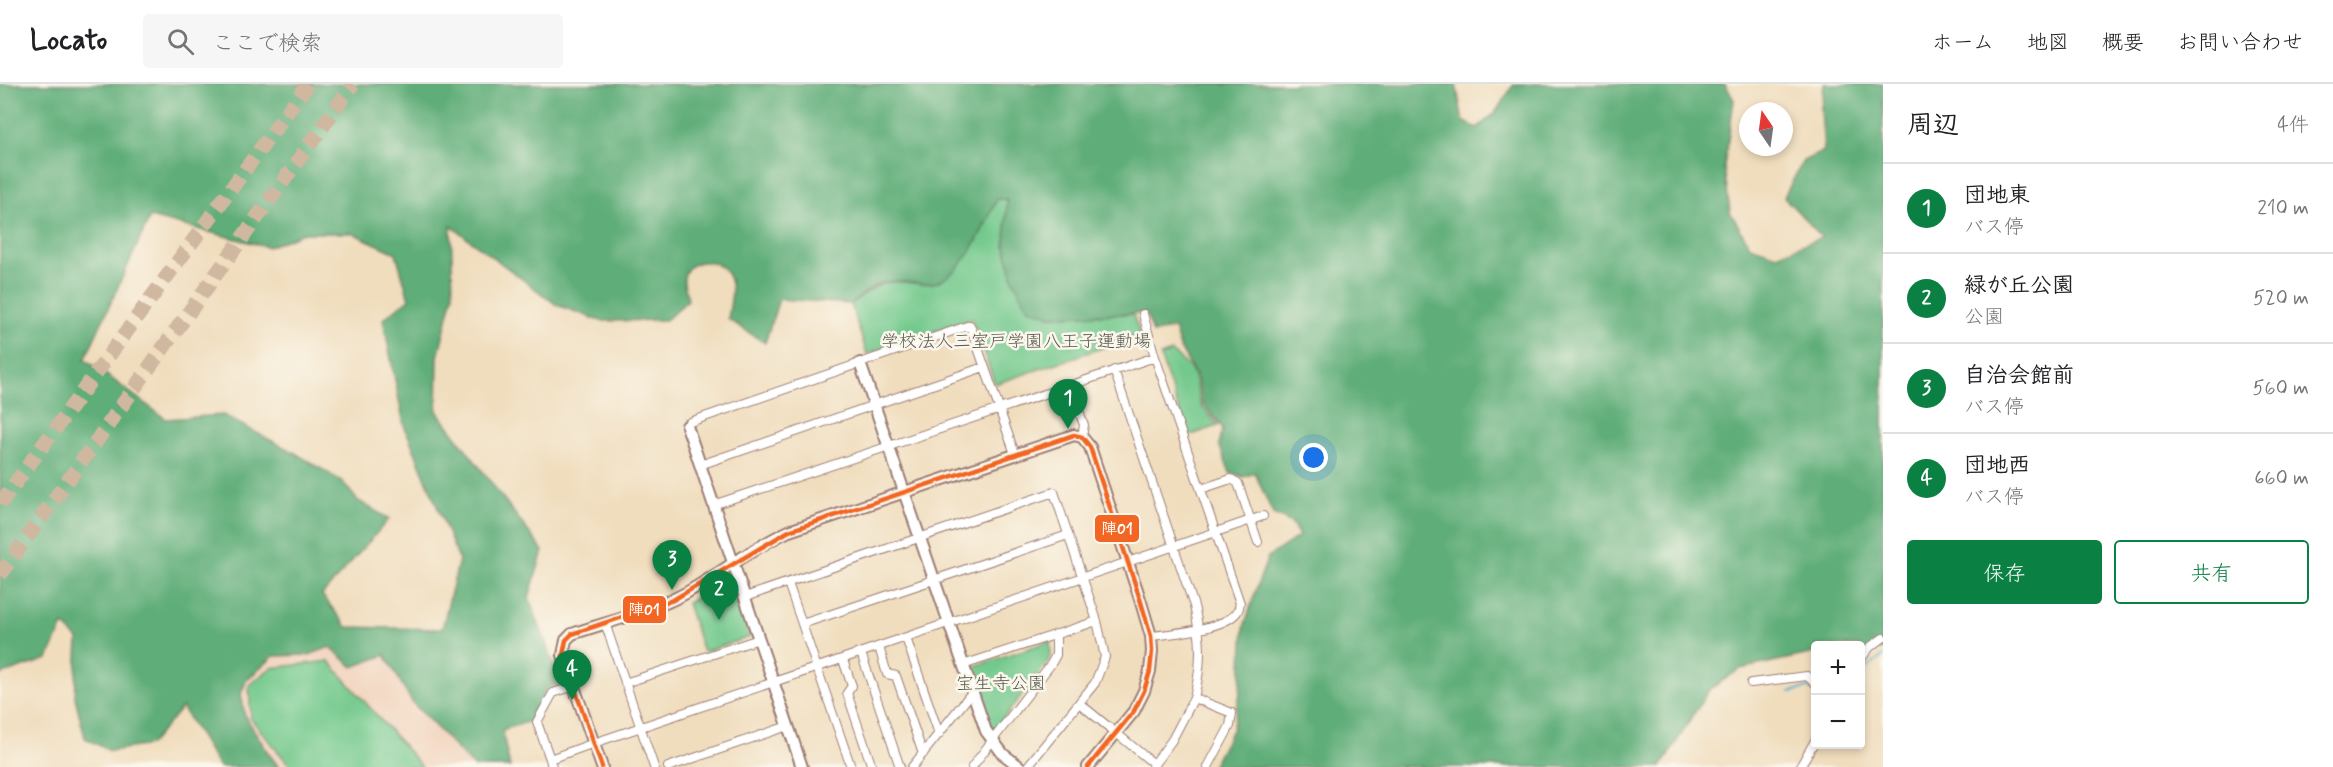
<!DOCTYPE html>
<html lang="ja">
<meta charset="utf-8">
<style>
:root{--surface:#fff;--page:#f6f6f6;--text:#202124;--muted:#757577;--line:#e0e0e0;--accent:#0b8043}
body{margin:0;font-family:Mynerve,"Klee One",sans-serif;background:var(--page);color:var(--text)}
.controls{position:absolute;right:18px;bottom:18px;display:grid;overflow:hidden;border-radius:6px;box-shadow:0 3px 9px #0003}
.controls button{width:54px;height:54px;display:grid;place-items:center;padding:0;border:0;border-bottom:2px solid var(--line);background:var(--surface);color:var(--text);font:30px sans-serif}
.compass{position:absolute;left:1739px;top:18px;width:54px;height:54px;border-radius:50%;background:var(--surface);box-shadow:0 3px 9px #0003;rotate:347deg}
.you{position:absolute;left:1314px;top:374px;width:21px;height:21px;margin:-15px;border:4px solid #fff;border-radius:50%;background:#1a73e8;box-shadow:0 0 0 9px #1a73e833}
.badge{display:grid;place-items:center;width:39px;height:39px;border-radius:50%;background:var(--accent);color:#fff;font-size:20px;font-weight:700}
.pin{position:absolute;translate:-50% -50px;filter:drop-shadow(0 2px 3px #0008)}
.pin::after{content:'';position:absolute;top:32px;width:21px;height:18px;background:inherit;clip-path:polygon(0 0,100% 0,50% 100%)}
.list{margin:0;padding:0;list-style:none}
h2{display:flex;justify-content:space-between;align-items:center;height:78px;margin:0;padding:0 24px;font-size:26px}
h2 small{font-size:20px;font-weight:400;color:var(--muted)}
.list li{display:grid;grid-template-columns:39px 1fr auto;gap:18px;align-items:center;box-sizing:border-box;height:90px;padding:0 24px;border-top:2px solid var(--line)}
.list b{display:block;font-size:22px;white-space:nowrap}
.list p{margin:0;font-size:20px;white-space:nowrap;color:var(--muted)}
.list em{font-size:20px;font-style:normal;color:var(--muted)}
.actions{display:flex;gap:12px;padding:18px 24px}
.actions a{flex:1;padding:14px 0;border:2px solid var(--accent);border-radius:6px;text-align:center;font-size:21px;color:var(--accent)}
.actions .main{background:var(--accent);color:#fff}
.icon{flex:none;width:33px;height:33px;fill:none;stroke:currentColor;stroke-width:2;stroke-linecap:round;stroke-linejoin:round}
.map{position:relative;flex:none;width:1883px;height:683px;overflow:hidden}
header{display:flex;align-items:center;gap:36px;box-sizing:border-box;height:84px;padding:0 30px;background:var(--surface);border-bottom:2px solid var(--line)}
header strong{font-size:28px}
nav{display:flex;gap:33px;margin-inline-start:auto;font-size:21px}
.search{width:420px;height:54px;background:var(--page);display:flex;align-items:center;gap:15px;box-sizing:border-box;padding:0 21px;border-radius:6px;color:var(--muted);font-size:22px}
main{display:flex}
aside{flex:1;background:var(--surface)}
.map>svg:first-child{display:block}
</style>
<header>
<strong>Locato</strong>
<div class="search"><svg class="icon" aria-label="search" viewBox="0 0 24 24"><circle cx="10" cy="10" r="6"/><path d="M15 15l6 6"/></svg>ここで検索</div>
<nav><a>ホーム</a><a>地図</a><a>概要</a><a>お問い合わせ</a></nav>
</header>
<main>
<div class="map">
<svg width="1883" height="683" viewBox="0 0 1883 683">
<rect width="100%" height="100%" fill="#fbf7ec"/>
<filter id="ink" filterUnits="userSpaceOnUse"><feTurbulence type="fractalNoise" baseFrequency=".0167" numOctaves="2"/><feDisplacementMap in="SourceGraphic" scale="12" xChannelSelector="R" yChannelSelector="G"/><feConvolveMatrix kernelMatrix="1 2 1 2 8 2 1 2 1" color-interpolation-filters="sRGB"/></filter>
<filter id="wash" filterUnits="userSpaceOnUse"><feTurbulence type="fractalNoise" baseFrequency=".008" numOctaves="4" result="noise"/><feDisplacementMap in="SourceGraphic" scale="24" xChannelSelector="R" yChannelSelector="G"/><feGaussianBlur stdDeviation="1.35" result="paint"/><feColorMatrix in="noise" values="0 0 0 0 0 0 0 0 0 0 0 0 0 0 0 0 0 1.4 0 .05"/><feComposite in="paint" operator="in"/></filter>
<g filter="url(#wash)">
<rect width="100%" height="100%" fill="#f0ddbd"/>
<!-- built -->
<path fill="#f2d4be" d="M330,563L353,583L385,571L412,618L474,683H279L269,670L245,632L241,610L246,597L274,572L309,571Z"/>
<!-- green -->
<path fill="#73c98d" stroke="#5e745c" stroke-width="1.5" d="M997,115H1008L1005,162L1051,232L1133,230L1140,251L995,300L972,235L867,270L851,220C879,200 886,193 922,200L976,158Z
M1172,268L1190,284L1194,292L1201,321L1218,342L1188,352L1160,272Z
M729,492L750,553L703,568L687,519Z
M1050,557L1051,571L1047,579L995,645L991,644L971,590L975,582Z
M329,577L422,683H291L251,635L249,601L271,584Z"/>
<!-- forest -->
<path fill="#5ead78" stroke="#546652" stroke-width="1.5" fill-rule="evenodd" d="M0,0H1456L1463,37L1477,44L1495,29L1514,0H1725L1734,16L1724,83L1730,128L1750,162L1777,171L1822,153L1784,113L1803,77L1824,67L1821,25L1824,0H1883V565L1861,566L1860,562H1816L1815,569L1740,585L1708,607L1661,683H1212L1232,646L1240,609L1244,543L1259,497L1268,473L1299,452L1292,439L1273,430L1255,389L1243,393L1230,389L1219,361L1223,344L1203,320L1196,292L1180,264L1174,244L1153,249L1146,229L1051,232L1028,224L1013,195L1005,162L1007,115H997C985,141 966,188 937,198C919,204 900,193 881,199C871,202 859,214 851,220L779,215L765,259L728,235C730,220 736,201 726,188C715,172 683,175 684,197C684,203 687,210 688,216L666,236L601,237L557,221L451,142L453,211L438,273L437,327L543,467L529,514L561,600L546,604L533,636L502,646L510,683H474L412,618L385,571L353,583L330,563L309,571L274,572L246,597L241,610L245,632L269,670L279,683H219L182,623L150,661L110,667L85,654L75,613L78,555L63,541L48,575L0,591ZM150,133L268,163L303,149H352L396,169L409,215L383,235L404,341L459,476L442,545L347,543L322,511L389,435L357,416L343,398L295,369L223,331L166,335L85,275Z"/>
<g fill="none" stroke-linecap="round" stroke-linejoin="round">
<!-- stream -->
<path stroke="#4aaac9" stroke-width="2" d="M1863,584H1867L1883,572
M1790,608L1812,603"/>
</g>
</g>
<g filter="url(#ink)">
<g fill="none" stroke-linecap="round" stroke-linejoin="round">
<!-- motorway-tunnel -->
<path stroke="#cfb7a0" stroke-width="15" stroke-dasharray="15 8" stroke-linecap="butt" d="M0,420L308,0
M0,491L353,0"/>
<!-- minor casing -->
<g stroke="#9d7e74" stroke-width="10">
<path id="minor" d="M1143,230L1155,273
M1114,286L1194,522C1202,556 1202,580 1194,614L1232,629L1230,642L1208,683
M1070,301L1084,341L1082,353
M687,342L690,338L970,241L1015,370
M700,381L984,283
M1201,405L1231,395L1238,399L1258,458
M713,421L1155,273L1240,519C1239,522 1239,526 1237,528C1225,545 1171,550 1151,552
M788,499L851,683
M745,513L1054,408L1097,537L1105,573L1095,599L1027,683
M605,539L654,683
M802,540L1068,451
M906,554L939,650
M879,563L887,590L896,592L923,670
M861,569L900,683
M843,576L852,602L847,609L872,683
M1860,576L1870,563L1883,554
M963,581L1097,537
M625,599L759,555
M1751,599L1807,592L1816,600
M1079,619L1111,645
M1121,653L1154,680
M550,675L537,638L553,609L574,602
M552,683L550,675L594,659L1263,432
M668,683L788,642
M912,683L973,607
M972,683L1051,580L1056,571V550
M1152,683L1172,656L1194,614
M1800,683L1816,655"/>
</g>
<!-- tertiary casing -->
<g stroke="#9d7e74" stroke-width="14">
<path id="tertiary" d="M860,279L986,647L1003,670L1020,683
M687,342L802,683
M602,683L563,571L566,556L572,550C610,537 651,528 686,509C721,489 752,464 789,447L1074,351L1082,353L1090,363L1140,515L1151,552L1152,567L1150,587L1144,607L1134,627L1088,683"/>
</g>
<!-- minor -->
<use href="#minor" stroke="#fff" stroke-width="8"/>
<!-- tertiary -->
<use href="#tertiary" stroke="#fff" stroke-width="10"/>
<!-- bus-1 casing -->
<g stroke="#fbf7ec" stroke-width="9">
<path id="bus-1" d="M602,683L563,571L566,556L572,550L673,516L789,447L1074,351L1082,353L1090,363L1140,515L1151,552L1152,567L1150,587L1144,607L1134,627L1088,683"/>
</g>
<!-- bus-1 -->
<use href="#bus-1" stroke="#f26522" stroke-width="4.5"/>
</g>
</g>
<g text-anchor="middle" stroke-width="5" stroke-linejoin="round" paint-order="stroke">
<!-- park labels -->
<g font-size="18" fill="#585a4d" stroke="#fbf7ec">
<text x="1016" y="263">学校法人三室戸学園八王子運動場</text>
<text x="1001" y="605">宝生寺公園</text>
</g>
</g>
<g stroke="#fbf7ec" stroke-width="2">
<rect x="1094" y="430" width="46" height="29" rx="6" fill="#f26522"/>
<rect x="622" y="511" width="45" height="29" rx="6" fill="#f26522"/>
</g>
<g font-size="16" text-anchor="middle" font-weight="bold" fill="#fff">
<text x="1117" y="450">陣01</text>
<text x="644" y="531">陣01</text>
</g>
</svg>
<div class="controls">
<button>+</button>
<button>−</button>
</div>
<svg class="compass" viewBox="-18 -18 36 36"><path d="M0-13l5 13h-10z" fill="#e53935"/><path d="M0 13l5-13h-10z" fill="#757577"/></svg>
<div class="you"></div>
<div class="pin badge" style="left:1068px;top:345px">1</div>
<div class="pin badge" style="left:719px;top:536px">2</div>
<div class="pin badge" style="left:672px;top:506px">3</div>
<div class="pin badge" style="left:572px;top:616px">4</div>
</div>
<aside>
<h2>周辺<small>4件</small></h2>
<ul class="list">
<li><span class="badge">1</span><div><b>団地東</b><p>バス停</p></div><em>210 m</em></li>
<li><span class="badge">2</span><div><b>緑が丘公園</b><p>公園</p></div><em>520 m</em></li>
<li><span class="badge">3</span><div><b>自治会館前</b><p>バス停</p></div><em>560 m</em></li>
<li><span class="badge">4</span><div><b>団地西</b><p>バス停</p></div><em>660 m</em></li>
</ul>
<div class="actions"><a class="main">保存</a><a>共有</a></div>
</aside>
</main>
